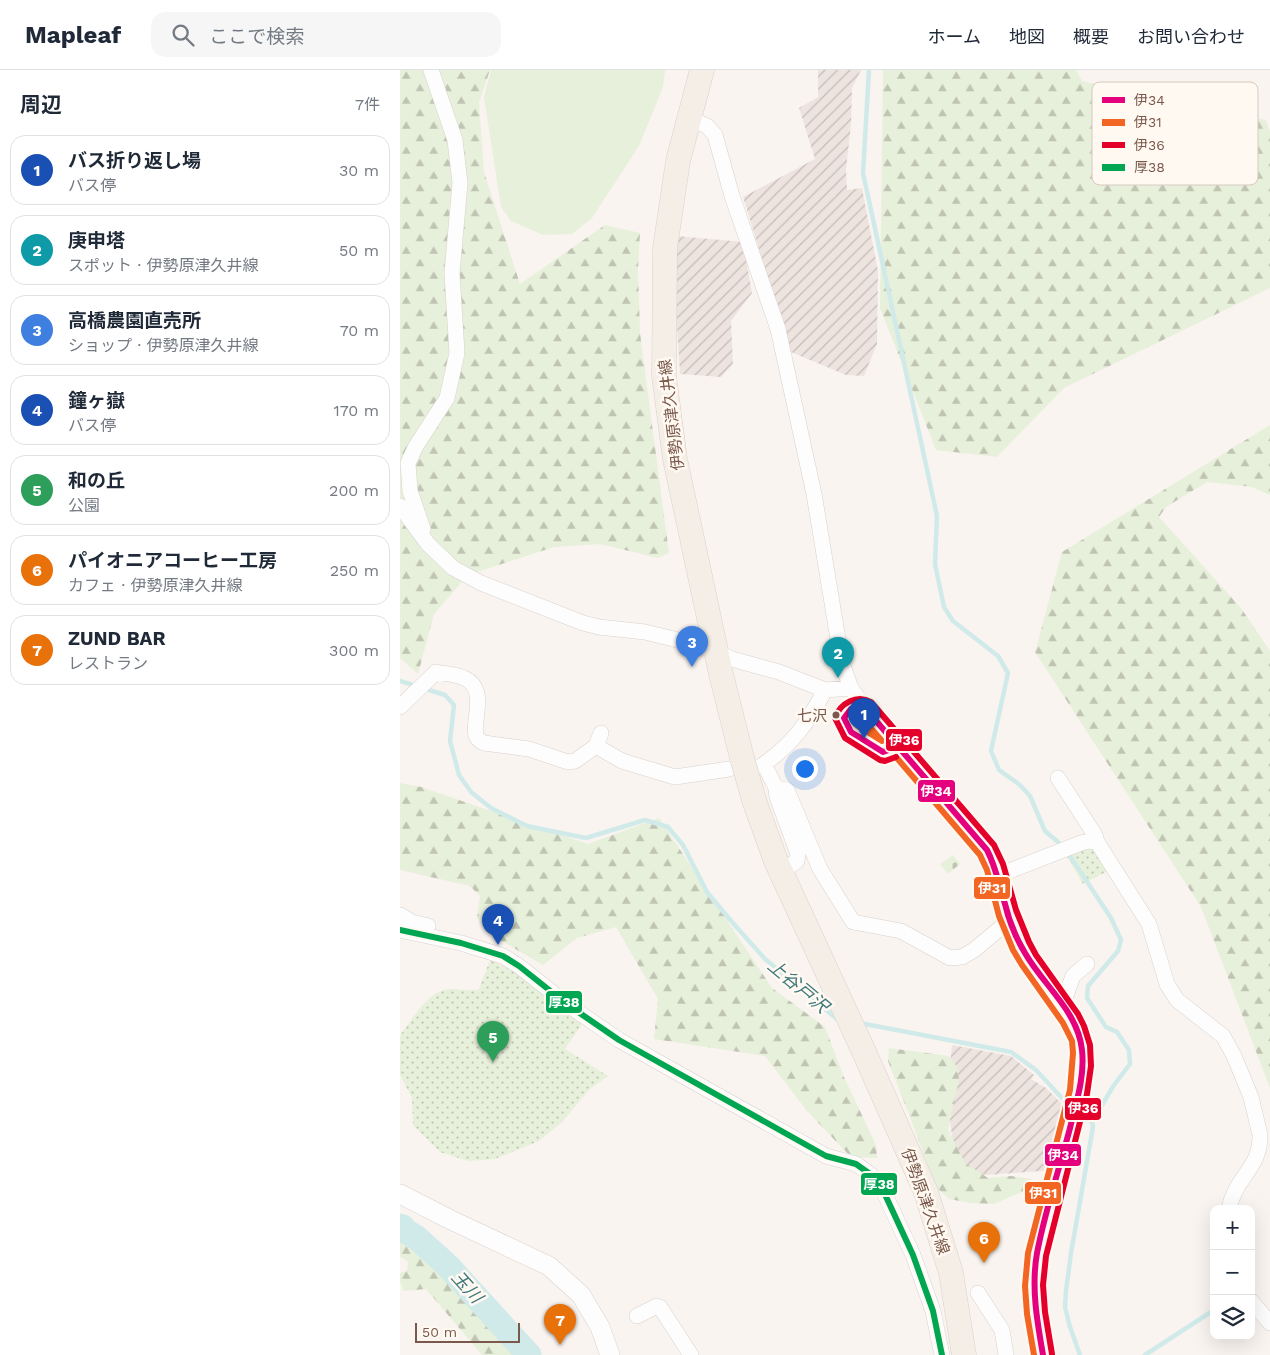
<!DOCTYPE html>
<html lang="ja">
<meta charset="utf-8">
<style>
:root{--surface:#fff;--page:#f6f6f7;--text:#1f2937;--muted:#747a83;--line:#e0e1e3;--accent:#7c3aed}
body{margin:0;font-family:"Work Sans","Noto Sans JP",sans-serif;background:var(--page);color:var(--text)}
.controls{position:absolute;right:15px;bottom:15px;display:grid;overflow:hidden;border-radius:10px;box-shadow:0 5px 20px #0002}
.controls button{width:45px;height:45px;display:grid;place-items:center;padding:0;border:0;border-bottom:1px solid var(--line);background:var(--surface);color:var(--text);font:25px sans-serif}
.scale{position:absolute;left:15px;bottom:12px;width:105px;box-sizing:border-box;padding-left:5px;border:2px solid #7a594c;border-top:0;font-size:14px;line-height:18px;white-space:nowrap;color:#7a594c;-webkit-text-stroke:4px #fff9f2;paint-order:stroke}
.you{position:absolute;left:404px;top:698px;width:18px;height:18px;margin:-12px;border:4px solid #fff;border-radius:50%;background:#1a73e8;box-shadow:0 0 0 8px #1a73e833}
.badge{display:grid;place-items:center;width:32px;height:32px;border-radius:50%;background:var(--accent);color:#fff;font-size:16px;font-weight:700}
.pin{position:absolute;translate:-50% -41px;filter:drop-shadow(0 1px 2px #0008)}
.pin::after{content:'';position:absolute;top:26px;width:18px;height:15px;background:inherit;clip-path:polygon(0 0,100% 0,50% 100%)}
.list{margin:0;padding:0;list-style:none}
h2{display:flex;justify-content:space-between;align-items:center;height:65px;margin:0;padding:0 20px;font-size:21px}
h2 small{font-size:16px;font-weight:400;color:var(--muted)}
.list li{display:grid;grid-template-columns:32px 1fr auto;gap:15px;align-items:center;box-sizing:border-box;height:70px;margin:0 10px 10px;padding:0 10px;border:1px solid var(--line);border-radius:15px}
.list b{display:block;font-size:19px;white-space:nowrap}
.list p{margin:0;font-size:16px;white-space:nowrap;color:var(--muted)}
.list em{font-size:16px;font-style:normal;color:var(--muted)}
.icon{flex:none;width:28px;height:28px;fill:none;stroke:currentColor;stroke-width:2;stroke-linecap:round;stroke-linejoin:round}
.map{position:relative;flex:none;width:870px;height:1285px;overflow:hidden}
header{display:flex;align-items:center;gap:30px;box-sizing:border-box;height:70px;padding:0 25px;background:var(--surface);border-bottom:1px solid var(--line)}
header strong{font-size:24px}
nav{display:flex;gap:28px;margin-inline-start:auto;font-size:18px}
.search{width:350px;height:45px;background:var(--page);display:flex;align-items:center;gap:12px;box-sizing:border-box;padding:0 18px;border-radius:15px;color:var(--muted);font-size:19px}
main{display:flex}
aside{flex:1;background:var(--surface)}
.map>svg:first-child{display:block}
</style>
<header>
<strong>Mapleaf</strong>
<div class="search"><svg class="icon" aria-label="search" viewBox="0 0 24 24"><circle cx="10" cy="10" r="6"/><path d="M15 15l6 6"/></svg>ここで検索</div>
<nav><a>ホーム</a><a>地図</a><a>概要</a><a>お問い合わせ</a></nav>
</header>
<main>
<aside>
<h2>周辺<small>7件</small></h2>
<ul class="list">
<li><span class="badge" style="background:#1a4fb4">1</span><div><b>バス折り返し場</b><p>バス停</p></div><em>30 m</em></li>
<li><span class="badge" style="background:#0f9aa8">2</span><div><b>庚申塔</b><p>スポット · 伊勢原津久井線</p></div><em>50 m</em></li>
<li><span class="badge" style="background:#3f7fe0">3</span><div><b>高橋農園直売所</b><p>ショップ · 伊勢原津久井線</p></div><em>70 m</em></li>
<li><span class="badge" style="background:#1a4fb4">4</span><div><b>鐘ヶ嶽</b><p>バス停</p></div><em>170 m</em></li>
<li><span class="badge" style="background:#2e9e5b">5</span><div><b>和の丘</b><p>公園</p></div><em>200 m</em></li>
<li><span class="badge" style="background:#e8710a">6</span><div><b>パイオニアコーヒー工房</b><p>カフェ · 伊勢原津久井線</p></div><em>250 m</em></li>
<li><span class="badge" style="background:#e8710a">7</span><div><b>ZUND BAR</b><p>レストラン</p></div><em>300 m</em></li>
</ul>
</aside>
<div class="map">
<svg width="870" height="1285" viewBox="0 0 870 1285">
<defs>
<pattern id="industrial-furrows" width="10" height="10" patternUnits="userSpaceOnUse" patternTransform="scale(1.25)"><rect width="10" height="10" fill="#ede4e0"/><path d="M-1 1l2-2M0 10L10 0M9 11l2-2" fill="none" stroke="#c5bcb8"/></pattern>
<pattern id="forest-firs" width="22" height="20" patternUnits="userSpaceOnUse" patternTransform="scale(1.25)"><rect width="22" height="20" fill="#e7f0da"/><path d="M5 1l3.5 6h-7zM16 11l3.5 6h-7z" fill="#c0c5b3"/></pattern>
<pattern id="cemetery-stones" width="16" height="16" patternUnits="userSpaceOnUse" patternTransform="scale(1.25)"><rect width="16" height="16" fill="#e7f0da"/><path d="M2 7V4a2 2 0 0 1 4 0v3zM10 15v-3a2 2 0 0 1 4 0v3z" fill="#c0c5b3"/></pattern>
<pattern id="park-dots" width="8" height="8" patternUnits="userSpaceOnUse" patternTransform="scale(1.25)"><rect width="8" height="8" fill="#e7f0da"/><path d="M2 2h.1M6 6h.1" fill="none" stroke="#c0c5b3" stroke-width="1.8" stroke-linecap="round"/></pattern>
</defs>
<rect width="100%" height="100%" fill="#f9f4ef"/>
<!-- industrial -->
<path fill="url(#industrial-furrows)" d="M418,0H461L452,18L451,55L446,99L447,120L462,118L478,201L477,274L464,306L446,305L391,282L343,127L415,89L399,38L418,27Z
M277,166L343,172L352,223L331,251L333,294L321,307L280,304L274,208Z
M552,975L611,986L634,1005L631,1009L646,1018L662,1034L646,1102L642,1101L586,1105L575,1103L561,1091L554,1077L548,1041V1016Z"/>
<!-- forest -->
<path fill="url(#forest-firs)" d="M0,0H90L79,32L84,102L120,214L205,155L240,163L238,200L240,263L269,483L258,488L200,474L154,477L68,505L34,544L18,604L0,588Z
M483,0H676L682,11L866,50L870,62V218L664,318L597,387L536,380L480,238Z
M870,355V425L852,417L807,412L766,437L759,447L841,538L870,581V1018L801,837L635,582L662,482Z
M0,713L21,717L188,774L259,748L372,918L425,957L443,1005L476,1075L477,1088L451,1087L407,1041L365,986L254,969L258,929L216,857L177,868L143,895L85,861L77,848L80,826L70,816L0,800Z
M489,978L549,986L557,997L559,1009L548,1059L565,1093L588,1108L611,1106L632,1109L631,1118L594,1134L571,1133L549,1129L535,1116L512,1052L488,991Z
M0,1165L25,1186L37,1192L87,1246L96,1264L117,1284L135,1285H82L26,1219L4,1221L0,1212V1203L7,1201L8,1192L0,1186Z"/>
<!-- cemetery -->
<path fill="url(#cemetery-stones)" d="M553,785L560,794L548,804L540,794Z"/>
<!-- park -->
<path fill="url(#park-dots)" d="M691,774L710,800L683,814L665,783Z
M90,890C125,904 155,928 185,950L165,979L208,1006L190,1019L162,1052L139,1071L95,1089L68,1091L40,1082L13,1055L12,1028L0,1005V969L1,964C13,949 25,925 44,920C56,917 68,923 79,919Z"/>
<!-- pitch -->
<path fill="#e7f0da" d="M91,0H265L263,17L239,76L192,148L172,164L143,165L111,151L101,137L84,27Z"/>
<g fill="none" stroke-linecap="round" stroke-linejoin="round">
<!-- stream -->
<path stroke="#d0eaea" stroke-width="4.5" d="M469,0L463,103L537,446L535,494L544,537L553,551L598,586L608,603L591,681L599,700L620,715L630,726L645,761L658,772L672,789L711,848L721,870L718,881L688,916L687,928L706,957L717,962L729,980L730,994L714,1015L692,1052
M0,611L45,625L54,635L50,671L59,705L71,722L91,738L127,756L186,768L245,750L268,757L283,775L307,822L332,852L365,889L437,949
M460,953L611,982L636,1000L661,1027L671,1035
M677,1040L692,1052L693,1057L671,1183L666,1221L665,1237L670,1257L680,1285
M745,1285L814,1240"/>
<!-- river -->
<path stroke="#d0eaea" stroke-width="25" d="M0,1156L3,1157L4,1160L17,1168L47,1195L129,1285"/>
<!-- minor casing -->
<g stroke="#d9d1cd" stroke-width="16">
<path id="minor" d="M289,48L307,56L315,65L332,126L378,259L414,424L442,593L451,618L465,638L587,780C601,802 600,828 611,852C616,864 621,878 629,890C645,914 672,941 680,969C685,987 681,1005 679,1022L637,1184L634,1215L636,1243L643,1285
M0,436L28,474L53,498L81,513L183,553L199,557L245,562L302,576L332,589L379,602L425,620L451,618
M23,459L10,421L8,393L16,376L47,328L57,283L52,203L60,113L55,70L31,0
M0,637L36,602C45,604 56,604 64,608C91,620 68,658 78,669C79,670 83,673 84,673L129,679L168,692L175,691L196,676L201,663
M196,676L222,691L275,707L329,699
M364,694L376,718L377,727L398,784L397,791L381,802
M361,696C392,675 408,653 425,620
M658,708L695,765L697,772
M376,718L387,720L420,799L453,852L501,861L550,888L562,887L574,880L610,850
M599,805L681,773L689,771L697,772L749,854L767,914L777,930L823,966L834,986L851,1027L860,1065C861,1098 835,1107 829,1139
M0,845L12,852L28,856
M0,860L61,873L103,886L119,896L168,935L219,970L426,1086L456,1094L470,1104L482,1118L513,1185L533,1241L542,1285
M660,934L665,928L673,906L687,894
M578,1223L602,1260L606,1285
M851,1231L870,1253
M237,1246L257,1236L260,1237L291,1285"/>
</g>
<!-- tertiary casing -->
<g stroke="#d9d1cd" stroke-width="20">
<path id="tertiary" d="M0,1124L49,1149L149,1196L181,1225L200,1257L210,1285"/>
</g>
<!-- primary casing -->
<g stroke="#dad0cb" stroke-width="25">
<path id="primary" d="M302,0L278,91L265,178L264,306L275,389L321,604L342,688
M376,791L465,984L526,1122L551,1203L564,1285"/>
</g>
<!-- minor -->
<use href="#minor" stroke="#fefdfd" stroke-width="15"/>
<!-- tertiary -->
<use href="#tertiary" stroke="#fefdfd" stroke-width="19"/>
<!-- primary -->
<use href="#primary" stroke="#f4eee7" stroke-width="24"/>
<!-- primary-bridge casing -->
<g stroke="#dad0cb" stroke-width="25" stroke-linecap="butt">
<path id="primary-bridge" d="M342,688L355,733L376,791"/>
</g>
<!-- primary-bridge -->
<use href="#primary-bridge" stroke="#f4eee7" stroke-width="24"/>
<!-- bus-1 casing -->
<g stroke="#fff9f2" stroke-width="10">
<path id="bus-1" d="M498,677L483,682L451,662L444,648L451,639L465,638L587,780C596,797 599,815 605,834C609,851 616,868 625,883C643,915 678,941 682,980C685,1007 676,1033 670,1058C659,1100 645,1141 637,1183C631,1217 637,1251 643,1285"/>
</g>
<!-- bus-2 casing -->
<g stroke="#fff9f2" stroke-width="10">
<path id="bus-2" d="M456,647H461L482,671L458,656L454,649Z
M496,687L580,785L587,800L599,846L613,880L622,895L663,953L672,971L673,983L670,1020L628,1183L625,1216L627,1244L634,1285"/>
</g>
<!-- bus-3 casing -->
<g stroke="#fff9f2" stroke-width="10">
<path id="bus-3" d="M496,687L485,691L480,690L445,668L435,648C440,633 457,624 471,632L594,775L603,794L616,840L629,872L636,885L678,944L684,956L690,975L691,996L687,1024L646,1186L643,1215L645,1242L652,1284"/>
</g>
<!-- bus-4 casing -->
<g stroke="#fff9f2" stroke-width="10">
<path id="bus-4" d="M0,860L61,873L103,886L119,896L168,935L219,970L426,1086L456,1094L470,1104L482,1118L513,1185L533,1241L542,1285"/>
</g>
<!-- bus-1 -->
<use href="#bus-1" stroke="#e5007d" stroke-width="6"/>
<!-- bus-2 -->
<use href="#bus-2" stroke="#f26522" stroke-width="6"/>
<!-- bus-3 -->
<use href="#bus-3" stroke="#e4002b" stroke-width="6"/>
<!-- bus-4 -->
<use href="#bus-4" stroke="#00a651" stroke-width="6"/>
</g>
<!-- markers -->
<circle fill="#7a594c" stroke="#fff9f2" stroke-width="2" cx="436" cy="645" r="4.5"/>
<g text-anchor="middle" stroke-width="5" stroke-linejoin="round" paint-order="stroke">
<!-- bus labels -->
<g font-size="15" fill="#7a594c" stroke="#fff9f2" text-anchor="end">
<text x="427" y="651">七沢</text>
</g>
<!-- street labels -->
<g font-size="16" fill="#7a594c" stroke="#fff9f2">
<text transform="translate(271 345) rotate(-97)" y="6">伊勢原津久井線</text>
<text transform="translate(526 1131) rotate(70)" y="6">伊勢原津久井線</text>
</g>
<!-- water labels -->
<g font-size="18" font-style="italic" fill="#3f787e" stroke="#fff9f2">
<text transform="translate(398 916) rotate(40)" y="6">上谷戸沢</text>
<text transform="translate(67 1217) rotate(48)" y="6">玉川</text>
</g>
</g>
<!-- legend -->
<rect x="692" y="12" width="166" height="103" rx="8" fill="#fff9f2" stroke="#d7c9c0" stroke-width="1"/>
<rect x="702" y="27" width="23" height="6" fill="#e5007d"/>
<rect x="702" y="49" width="23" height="7" fill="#f26522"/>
<rect x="702" y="72" width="23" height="6" fill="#e4002b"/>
<rect x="702" y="94" width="23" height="7" fill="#00a651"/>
<g font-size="14" fill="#7a594c">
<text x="734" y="35">伊34</text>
<text x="734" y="57">伊31</text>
<text x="734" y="80">伊36</text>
<text x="734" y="102">厚38</text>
</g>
<g stroke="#fff9f2" stroke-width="2">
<rect x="485" y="658" width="38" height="24" rx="5" fill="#e4002b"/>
<rect x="517" y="709" width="39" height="24" rx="5" fill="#e5007d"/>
<rect x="573" y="806" width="38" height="24" rx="5" fill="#f26522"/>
<rect x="145" y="920" width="38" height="24" rx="5" fill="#00a651"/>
<rect x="664" y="1027" width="38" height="24" rx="5" fill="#e4002b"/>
<rect x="644" y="1073" width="38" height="24" rx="5" fill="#e5007d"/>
<rect x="460" y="1102" width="38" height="24" rx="5" fill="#00a651"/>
<rect x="624" y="1111" width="38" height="24" rx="5" fill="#f26522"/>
</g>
<g font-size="14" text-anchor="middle" font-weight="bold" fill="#fff">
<text x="504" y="675">伊36</text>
<text x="536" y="726">伊34</text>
<text x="592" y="823">伊31</text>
<text x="164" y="937">厚38</text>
<text x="683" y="1043">伊36</text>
<text x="663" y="1090">伊34</text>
<text x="479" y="1119">厚38</text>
<text x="643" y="1128">伊31</text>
</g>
</svg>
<div class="controls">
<button>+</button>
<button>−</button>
<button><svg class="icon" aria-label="layers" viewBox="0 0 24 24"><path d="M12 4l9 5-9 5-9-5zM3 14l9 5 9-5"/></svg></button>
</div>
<div class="scale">50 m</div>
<div class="you"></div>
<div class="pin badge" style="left:464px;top:669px;background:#1a4fb4">1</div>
<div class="pin badge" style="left:438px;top:608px;background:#0f9aa8">2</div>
<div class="pin badge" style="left:292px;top:597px;background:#3f7fe0">3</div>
<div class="pin badge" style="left:98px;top:875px;background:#1a4fb4">4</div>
<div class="pin badge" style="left:93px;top:992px;background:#2e9e5b">5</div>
<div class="pin badge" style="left:584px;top:1193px;background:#e8710a">6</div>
<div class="pin badge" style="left:160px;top:1275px;background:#e8710a">7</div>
</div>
</main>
